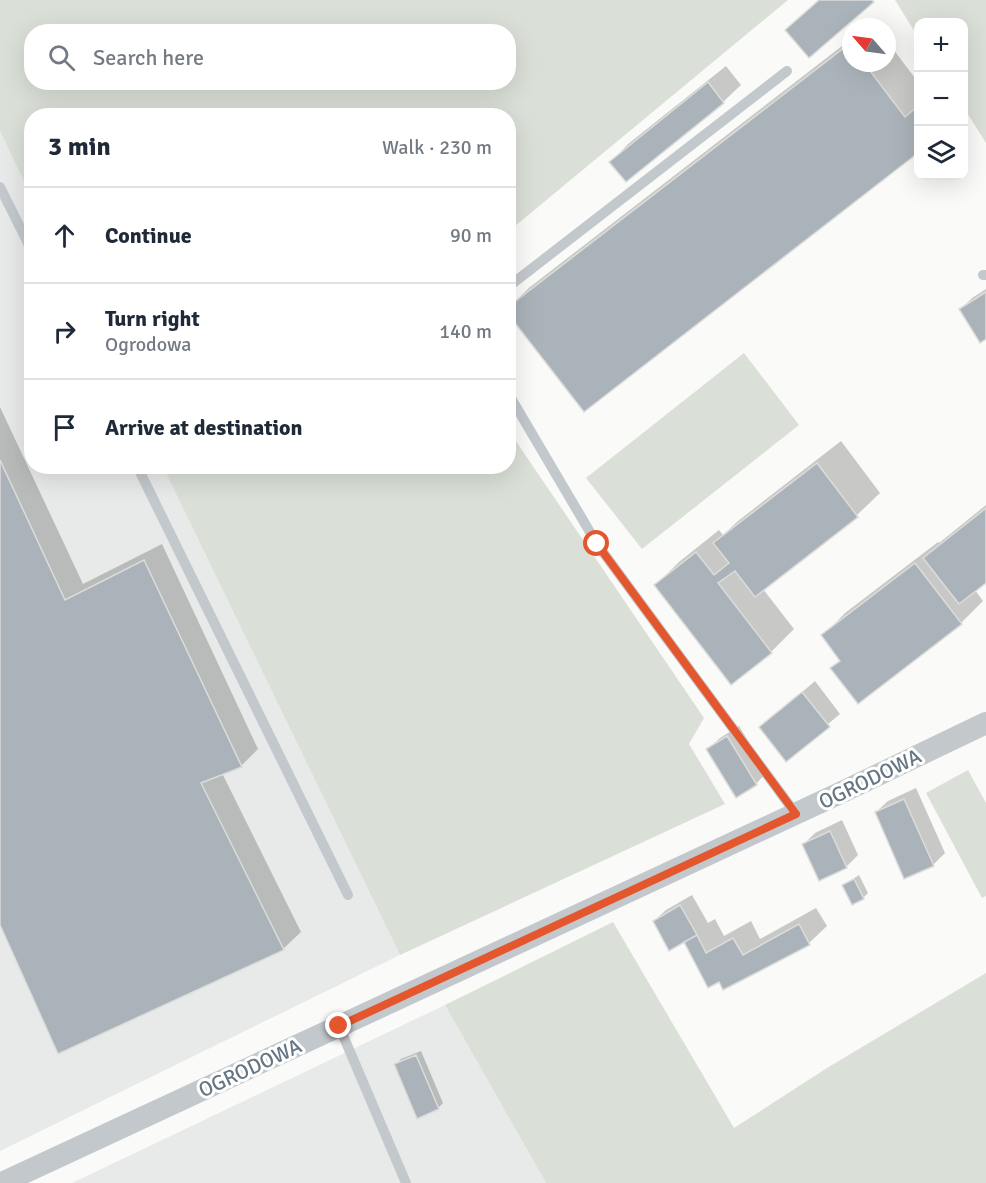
<!DOCTYPE html>
<meta charset="utf-8">
<style>
:root{--surface:#fff;--page:#f6f6f7;--text:#1f2937;--muted:#747a83;--line:#e0e1e3}
body{margin:0;font-family:Signika,sans-serif;background:var(--page);color:var(--text)}
.controls{position:absolute;right:18px;top:18px;display:grid;overflow:hidden;border-radius:12px;box-shadow:0 6px 24px #0002}
.controls button{width:54px;height:54px;display:grid;place-items:center;padding:0;border:0;border-bottom:2px solid var(--line);background:var(--surface);color:var(--text);font:30px sans-serif}
.compass{position:absolute;left:842px;top:18px;width:54px;height:54px;border-radius:50%;background:var(--surface);box-shadow:0 6px 24px #0002;rotate:298deg}
.stop{position:absolute;width:18px;height:18px;margin:-14px;border:4px solid #e4572e;border-radius:50%;background:#fff}
.stop.end{background:#e4572e;border-color:#fff;box-shadow:0 2px 6px #0008}
.list{margin:0;padding:0;list-style:none}
h2{display:flex;justify-content:space-between;align-items:center;height:78px;margin:0;padding:0 24px;font-size:26px}
h2 small{font-size:20px;font-weight:400;color:var(--muted)}
.list li{display:grid;grid-template-columns:39px 1fr auto;gap:18px;align-items:center;box-sizing:border-box;height:96px;padding:0 24px;border-top:2px solid var(--line)}
.list b{display:block;font-size:22px;white-space:nowrap}
.list p{margin:0;font-size:20px;white-space:nowrap;color:var(--muted)}
.list em{font-size:20px;font-style:normal;color:var(--muted)}
.icon{flex:none;width:33px;height:33px;fill:none;stroke:currentColor;stroke-width:2;stroke-linecap:round;stroke-linejoin:round}
.map{position:relative;flex:none;width:986px;height:1183px;overflow:hidden}
.search{position:absolute;background:var(--surface);box-shadow:0 6px 24px #0002;left:24px;top:24px;width:492px;height:66px;display:flex;align-items:center;gap:15px;box-sizing:border-box;padding:0 21px;border-radius:24px;color:var(--muted);font-size:22px}
.panel{position:absolute;background:var(--surface);box-shadow:0 6px 24px #0002;left:24px;top:108px;width:492px;height:366px;border-radius:24px}
.map>svg:first-child{display:block}
</style>
<div class="map">
<svg width="986" height="1183" viewBox="0 0 986 1183">
<rect width="100%" height="100%" fill="#fafaf8"/>
<!-- built -->
<path fill="#e8e9e9" d="M0,131L31,196L32,466L163,467L400,955L0,1151Z
M445,1005L546,1183H72Z"/>
<!-- green -->
<path fill="#dadfd7" fill-rule="evenodd" d="M0,0H788L509,231L508,116H32L31,196L0,131ZM32,32H508V82H32Z
M895,0H986V143L964,108V22H918V37Z
M744,353L799,425L642,549L586,478Z
M509,431L704,718L689,744L725,804L400,955L163,467L508,466Z
M968,770L986,803V896L982,898L926,793Z
M613,922L734,1128L827,1068L986,973V1183H546L445,1005Z"/>
<!-- shadow -->
<path fill="#0003" d="M873,22L876,27H866Z
M851,39V63H887V41L918,82V152L584,410L508,308L530,287Z
M726,66L741,85L723,102L626,180L611,162L628,144Z
M986,289V337L961,309L972,298Z
M0,407L83,584L162,544L258,749L241,766L222,773L301,932L283,949L0,922Z
M841,441L880,493L857,515L763,589L794,629L771,652L656,585L679,562L719,530L723,535L738,521Z
M986,505V581L975,590L983,601L961,623L832,668L841,660L823,636L845,613L938,542L939,543Z
M815,681L840,714L786,759L761,727Z
M739,726L767,772L756,784L708,749L720,738Z
M916,788L945,853L933,865L876,812L888,801Z
M842,820L858,855L846,867L804,844L815,833Z
M859,875L868,893L863,898L844,885Z
M692,895L708,923L715,919L724,936L751,921L760,939L816,908L827,926L809,943L724,988L685,940L654,921L666,910Z
M421,1051L443,1103L438,1108L396,1065L401,1059Z"/>
<!-- building -->
<path fill="#aab3b9" stroke="#dcdcda" stroke-width="1.5" d="M819,0H872L874,2L809,58L785,30Z
M849,44L851,46V63H864L905,117L918,106V153L584,412L508,314V307Z
M708,82L724,103L626,182L609,162Z
M986,292V339L980,343L959,309Z
M0,460L65,600L144,560L242,767L201,783L284,950L58,1054L0,925Z
M817,463L858,517L755,597L735,571L718,583L772,653L731,685L654,585L696,552L714,575L729,563L713,543Z
M986,508V583L959,604L923,558Z
M915,563L962,624L858,704L830,668L840,661L821,635Z
M802,692L830,727L786,762L759,727Z
M727,736L757,785L736,798L706,749Z
M904,799L934,866L904,879L875,812Z
M830,831L847,868L819,881L802,844Z
M854,879L864,899L852,905L842,885Z
M680,905L697,935L669,951L653,921Z
M799,924L810,945L723,990L719,982L708,988L684,942L697,935L706,953L733,938L743,955Z
M416,1055L439,1109L417,1119L394,1064Z"/>
<g fill="none" stroke-linecap="round" stroke-linejoin="round">
<!-- lane -->
<path stroke="#c3c8cc" stroke-width="10" d="M0,187L32,251
M983,275H986
M508,287L787,71
M508,393L597,544L796,814
M137,466L348,895
M339,1026L406,1183"/>
<!-- street -->
<path stroke="#c3c8cc" stroke-width="22" d="M2,1183L838,794L986,723"/>
</g>
<g fill="none" stroke-linecap="round" stroke-linejoin="round">
<!-- route -->
<path stroke="#e4572e" stroke-width="8" d="M339,1026L796,814L597,544"/>
</g>
<g text-anchor="middle" stroke-width="6" stroke-linejoin="round" paint-order="stroke">
<!-- street labels -->
<g font-size="21" fill="#657683" stroke="#fff">
<text transform="translate(870 779) rotate(-26)" y="7">OGRODOWA</text>
<text transform="translate(250 1068) rotate(-25)" y="7">OGRODOWA</text>
</g>
</g>
</svg>
<div class="controls">
<button>+</button>
<button>−</button>
<button><svg class="icon" aria-label="layers" viewBox="0 0 24 24"><path d="M12 4l9 5-9 5-9-5zM3 14l9 5 9-5"/></svg></button>
</div>
<svg class="compass" viewBox="-18 -18 36 36"><path d="M0-13l5 13h-10z" fill="#e53935"/><path d="M0 13l5-13h-10z" fill="#747a83"/></svg>
<div class="stop" style="left:597px;top:544px"></div>
<div class="stop end" style="left:339px;top:1026px"></div>
<div class="search"><svg class="icon" aria-label="search" viewBox="0 0 24 24"><circle cx="10" cy="10" r="6"/><path d="M15 15l6 6"/></svg>Search here</div>
<section class="panel">
<h2>3 min<small>Walk · 230 m</small></h2>
<ul class="list">
<li><svg class="icon" aria-label="ahead" viewBox="0 0 24 24"><path d="M12 20V5M6 11l6-6 6 6"/></svg><div><b>Continue</b></div><em>90 m</em></li>
<li><svg class="icon" aria-label="right" viewBox="0 0 24 24"><path d="M7 20v-9h11M14 6l5 5-5 5"/></svg><div><b>Turn right</b><p>Ogrodowa</p></div><em>140 m</em></li>
<li><svg class="icon" aria-label="arrive" viewBox="0 0 24 24"><path d="M6 21V4h12l-3 4 3 4H6"/></svg><div><b>Arrive at destination</b></div></li>
</ul>
</section>
</div>
